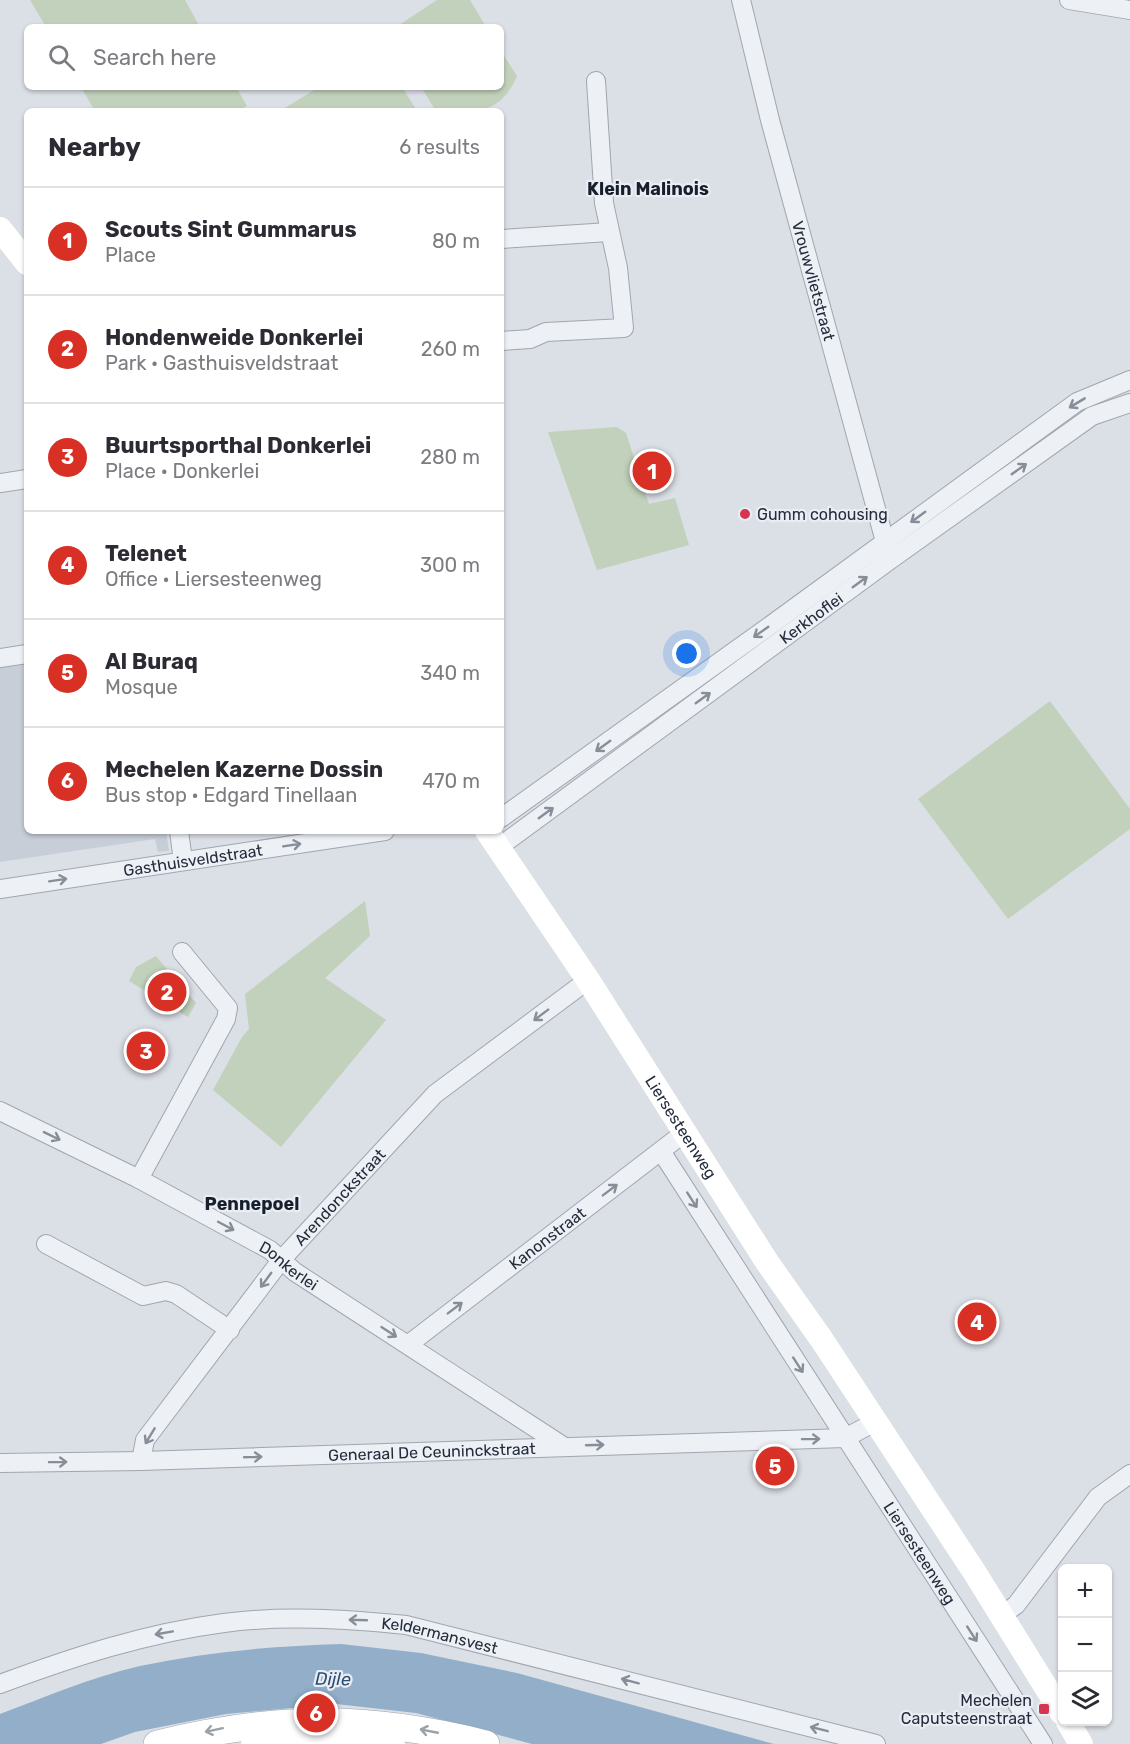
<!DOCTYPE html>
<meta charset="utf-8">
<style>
:root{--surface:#fff;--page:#f2f2f3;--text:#2b2b33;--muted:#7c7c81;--line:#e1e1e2;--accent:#d93025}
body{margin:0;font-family:Rubik,sans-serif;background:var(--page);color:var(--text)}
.controls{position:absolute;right:18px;bottom:18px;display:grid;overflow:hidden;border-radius:9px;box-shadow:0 2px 4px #0004}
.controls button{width:54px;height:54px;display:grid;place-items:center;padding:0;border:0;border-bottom:2px solid var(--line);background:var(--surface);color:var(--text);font:30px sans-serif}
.you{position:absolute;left:687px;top:654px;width:21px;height:21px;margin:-15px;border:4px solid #fff;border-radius:50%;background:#1a73e8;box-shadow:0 0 0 9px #1a73e833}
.badge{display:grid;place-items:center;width:39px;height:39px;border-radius:50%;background:var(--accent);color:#fff;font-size:20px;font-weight:700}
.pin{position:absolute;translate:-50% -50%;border:3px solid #fff;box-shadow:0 2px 6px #0006}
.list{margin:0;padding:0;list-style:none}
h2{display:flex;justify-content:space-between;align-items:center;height:78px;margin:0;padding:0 24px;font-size:26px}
h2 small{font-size:20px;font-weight:400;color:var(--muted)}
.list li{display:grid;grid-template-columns:39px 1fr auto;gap:18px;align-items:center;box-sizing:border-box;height:108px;padding:0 24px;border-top:2px solid var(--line)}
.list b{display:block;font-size:22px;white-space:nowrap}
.list p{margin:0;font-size:20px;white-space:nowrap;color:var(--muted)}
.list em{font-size:20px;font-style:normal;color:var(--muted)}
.icon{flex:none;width:33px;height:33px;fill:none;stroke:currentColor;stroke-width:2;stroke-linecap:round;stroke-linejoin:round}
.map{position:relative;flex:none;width:1130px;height:1744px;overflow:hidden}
.search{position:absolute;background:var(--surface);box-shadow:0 2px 4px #0004;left:24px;top:24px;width:480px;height:66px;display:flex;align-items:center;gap:15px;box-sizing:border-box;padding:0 21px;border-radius:9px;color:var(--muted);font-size:22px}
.panel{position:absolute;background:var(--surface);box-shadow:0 2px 4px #0004;left:24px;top:108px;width:480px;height:726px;border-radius:9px}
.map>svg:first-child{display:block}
</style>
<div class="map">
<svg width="1130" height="1744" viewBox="0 0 1130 1744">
<rect width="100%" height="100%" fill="#dbdfe6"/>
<!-- built -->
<path fill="#c8ced8" d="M27,664V831H166L169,851L158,852L155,839L0,862V668Z"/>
<!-- green -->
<path fill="#c1d1bb" d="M30,0H185L200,27H46Z
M437,0H470L486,27H396Z
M501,51L517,76C499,117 474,111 436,111L421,87H501Z
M81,87H236L247,106L237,111H95Z
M319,87H402L417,111H280Z
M617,427L626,433L649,504L675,498L689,545L597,570L548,432Z
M1050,701L1130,809V829L1008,919L918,799Z
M365,901L370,936L325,978L386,1020L281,1147L213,1090L242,1037L249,1029L245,994Z
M156,956L196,1003L188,1017L129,981L136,967Z"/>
<!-- water -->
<path fill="#92aec9" d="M341,1644L421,1653L517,1673L774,1744H532L416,1713L336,1704L226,1714L135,1732L101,1744H0V1714C45,1697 92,1677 140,1666C206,1652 273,1646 341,1644Z"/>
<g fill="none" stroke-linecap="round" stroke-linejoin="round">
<!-- street casing -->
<g stroke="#a0a6b0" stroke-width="20">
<g id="street">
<path id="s1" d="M741,0L770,120L887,549"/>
<path d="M1069,0L1130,10"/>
<path d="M501,239L609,232"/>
<path d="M501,341L530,339L546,332L624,328L618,268L604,203L596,81"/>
<path d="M0,483L27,479"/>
<path d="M0,658L27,654"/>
<path d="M501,818L771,625L1077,402L1130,380"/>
<path d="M179,831L183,861"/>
<path id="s2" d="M499,847L890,560L1092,416L1130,403"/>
<path id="s3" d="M0,889L385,831"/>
<path id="s4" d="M0,1111L139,1179L270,1250L295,1272L563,1446"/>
<path id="s5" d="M661,1151L1043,1744"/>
<path d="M139,1179L226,1019L228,1008L182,952"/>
<path d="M46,1244L143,1296L166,1291L176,1294L230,1330"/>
<path id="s6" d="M409,1344L684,1133"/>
<path id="s7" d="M141,1461L145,1440L282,1259L435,1094L588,980"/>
<path id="s8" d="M0,1463L141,1461L845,1438L875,1422"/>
<path d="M1002,1615L1016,1605L1098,1497L1130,1474"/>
<path id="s9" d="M0,1684C73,1657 146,1633 224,1623C283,1615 346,1619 406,1625L876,1744"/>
</g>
</g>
<!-- primary casing -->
<g stroke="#99a4b3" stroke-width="28">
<path id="primary" d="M157,1744C276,1715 366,1714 486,1744"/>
</g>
<!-- street -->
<use href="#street" stroke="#edf0f5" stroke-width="18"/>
<!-- secondary -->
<g stroke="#fff" stroke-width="24">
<path d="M0,229L27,263"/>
<path id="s10" d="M487,831L588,980L767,1262L822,1340L975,1573L1062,1713"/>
<path d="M1068,1722L1081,1744"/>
<path d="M253,1744L322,1738L393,1744"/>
</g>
<!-- primary -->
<use href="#primary" stroke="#fff" stroke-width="27"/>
</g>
<!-- one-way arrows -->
<defs><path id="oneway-shaft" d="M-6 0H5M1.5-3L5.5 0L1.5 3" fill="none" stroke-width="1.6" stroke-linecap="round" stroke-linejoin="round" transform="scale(1.5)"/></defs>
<g stroke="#888e99">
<use href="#oneway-shaft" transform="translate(1077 403) rotate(149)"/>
<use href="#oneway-shaft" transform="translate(1019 469) rotate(-35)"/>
<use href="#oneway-shaft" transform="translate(918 517) rotate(144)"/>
<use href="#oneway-shaft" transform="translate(860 582) rotate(-36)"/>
<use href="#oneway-shaft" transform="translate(761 632) rotate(145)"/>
<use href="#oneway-shaft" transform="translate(703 698) rotate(-36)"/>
<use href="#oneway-shaft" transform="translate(603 746) rotate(144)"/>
<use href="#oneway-shaft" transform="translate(546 813) rotate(-36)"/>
<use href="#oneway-shaft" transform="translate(292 845) rotate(-9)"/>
<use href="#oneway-shaft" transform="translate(58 880) rotate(-9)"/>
<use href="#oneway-shaft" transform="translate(541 1015) rotate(143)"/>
<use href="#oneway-shaft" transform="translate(52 1136) rotate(26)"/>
<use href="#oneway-shaft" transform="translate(610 1190) rotate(-37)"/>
<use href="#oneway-shaft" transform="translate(692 1200) rotate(57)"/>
<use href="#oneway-shaft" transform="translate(226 1226) rotate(28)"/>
<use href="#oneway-shaft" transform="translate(266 1280) rotate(126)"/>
<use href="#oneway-shaft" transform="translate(455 1308) rotate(-37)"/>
<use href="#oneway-shaft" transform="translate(389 1332) rotate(33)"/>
<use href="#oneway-shaft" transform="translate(798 1365) rotate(57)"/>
<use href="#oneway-shaft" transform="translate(150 1436) rotate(121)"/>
<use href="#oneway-shaft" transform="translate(811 1439) rotate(-1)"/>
<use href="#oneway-shaft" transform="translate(595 1445) rotate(-2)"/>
<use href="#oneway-shaft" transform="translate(253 1457) rotate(-2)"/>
<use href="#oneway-shaft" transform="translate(58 1462) rotate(-1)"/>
<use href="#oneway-shaft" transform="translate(358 1620) rotate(-178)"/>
<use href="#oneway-shaft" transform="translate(164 1633) rotate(170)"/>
<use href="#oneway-shaft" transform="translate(972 1634) rotate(57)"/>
<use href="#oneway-shaft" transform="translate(630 1681) rotate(-165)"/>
<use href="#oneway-shaft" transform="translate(819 1729) rotate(-166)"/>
</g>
<g stroke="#9ca0a8">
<use href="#oneway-shaft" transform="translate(214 1730) rotate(168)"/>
<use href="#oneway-shaft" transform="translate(429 1731) rotate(-169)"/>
</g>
<!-- markers -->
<g fill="#d6354f" stroke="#eaeef4" stroke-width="2">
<circle cx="745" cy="514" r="6"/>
<rect x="1038" y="1703" width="12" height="12" rx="3"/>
</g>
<g text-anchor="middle" stroke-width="4.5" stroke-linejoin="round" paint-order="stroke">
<!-- street labels -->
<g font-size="16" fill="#242d3d" stroke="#eaeef4">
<text dy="6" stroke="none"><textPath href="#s1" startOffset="290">Vrouwvlietstraat</textPath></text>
<text dy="6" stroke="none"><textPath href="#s2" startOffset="387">Kerkhoflei</textPath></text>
<text dy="6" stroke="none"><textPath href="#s3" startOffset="195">Gasthuisveldstraat</textPath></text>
<text dy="6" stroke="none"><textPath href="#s10" startOffset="354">Liersesteenweg</textPath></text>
<text dy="6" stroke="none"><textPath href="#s7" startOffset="333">Arendonckstraat</textPath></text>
<text dy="6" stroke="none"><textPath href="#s6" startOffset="174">Kanonstraat</textPath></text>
<text dy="6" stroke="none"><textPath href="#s4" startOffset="328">Donkerlei</textPath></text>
<text dy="6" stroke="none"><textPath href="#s8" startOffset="432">Generaal De Ceuninckstraat</textPath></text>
<text dy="6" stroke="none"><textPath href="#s5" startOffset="478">Liersesteenweg</textPath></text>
<text dy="6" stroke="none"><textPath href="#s9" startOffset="450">Keldermansvest</textPath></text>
</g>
<!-- poi labels -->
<g font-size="16" fill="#242d3d" stroke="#eaeef4" text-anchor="start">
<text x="757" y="520">Gumm cohousing</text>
<text x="1032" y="1706" text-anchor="end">Mechelen<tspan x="1032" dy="18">Caputsteenstraat</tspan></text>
</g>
<!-- neighbourhood labels -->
<g font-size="18" font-weight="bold" fill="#171f2d" stroke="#eaeef4">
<text x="648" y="195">Klein Malinois</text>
<text x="252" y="1210">Pennepoel</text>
</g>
<!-- water labels -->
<g font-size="18" font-style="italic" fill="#2c4d73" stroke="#eaeef4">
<text transform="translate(333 1679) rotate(1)" y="6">Dijle</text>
</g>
</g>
</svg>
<div class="controls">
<button>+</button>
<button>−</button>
<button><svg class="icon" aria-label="layers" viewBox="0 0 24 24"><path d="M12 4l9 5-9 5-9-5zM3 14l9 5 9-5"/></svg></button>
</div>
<div class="you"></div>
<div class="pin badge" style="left:652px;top:471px">1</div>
<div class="pin badge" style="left:167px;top:992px">2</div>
<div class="pin badge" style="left:146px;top:1051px">3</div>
<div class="pin badge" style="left:977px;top:1322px">4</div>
<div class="pin badge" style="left:775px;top:1466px">5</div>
<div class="pin badge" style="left:316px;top:1713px">6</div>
<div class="search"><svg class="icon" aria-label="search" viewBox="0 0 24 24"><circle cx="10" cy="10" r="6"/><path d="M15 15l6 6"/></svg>Search here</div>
<section class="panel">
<h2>Nearby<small>6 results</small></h2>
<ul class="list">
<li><span class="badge">1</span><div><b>Scouts Sint Gummarus</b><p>Place</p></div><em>80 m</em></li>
<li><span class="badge">2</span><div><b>Hondenweide Donkerlei</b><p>Park · Gasthuisveldstraat</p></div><em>260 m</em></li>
<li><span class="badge">3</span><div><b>Buurtsporthal Donkerlei</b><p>Place · Donkerlei</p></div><em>280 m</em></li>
<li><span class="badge">4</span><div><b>Telenet</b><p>Office · Liersesteenweg</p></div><em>300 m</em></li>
<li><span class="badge">5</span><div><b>Al Buraq</b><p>Mosque</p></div><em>340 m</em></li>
<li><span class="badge">6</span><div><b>Mechelen Kazerne Dossin</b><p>Bus stop · Edgard Tinellaan</p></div><em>470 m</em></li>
</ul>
</section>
</div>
